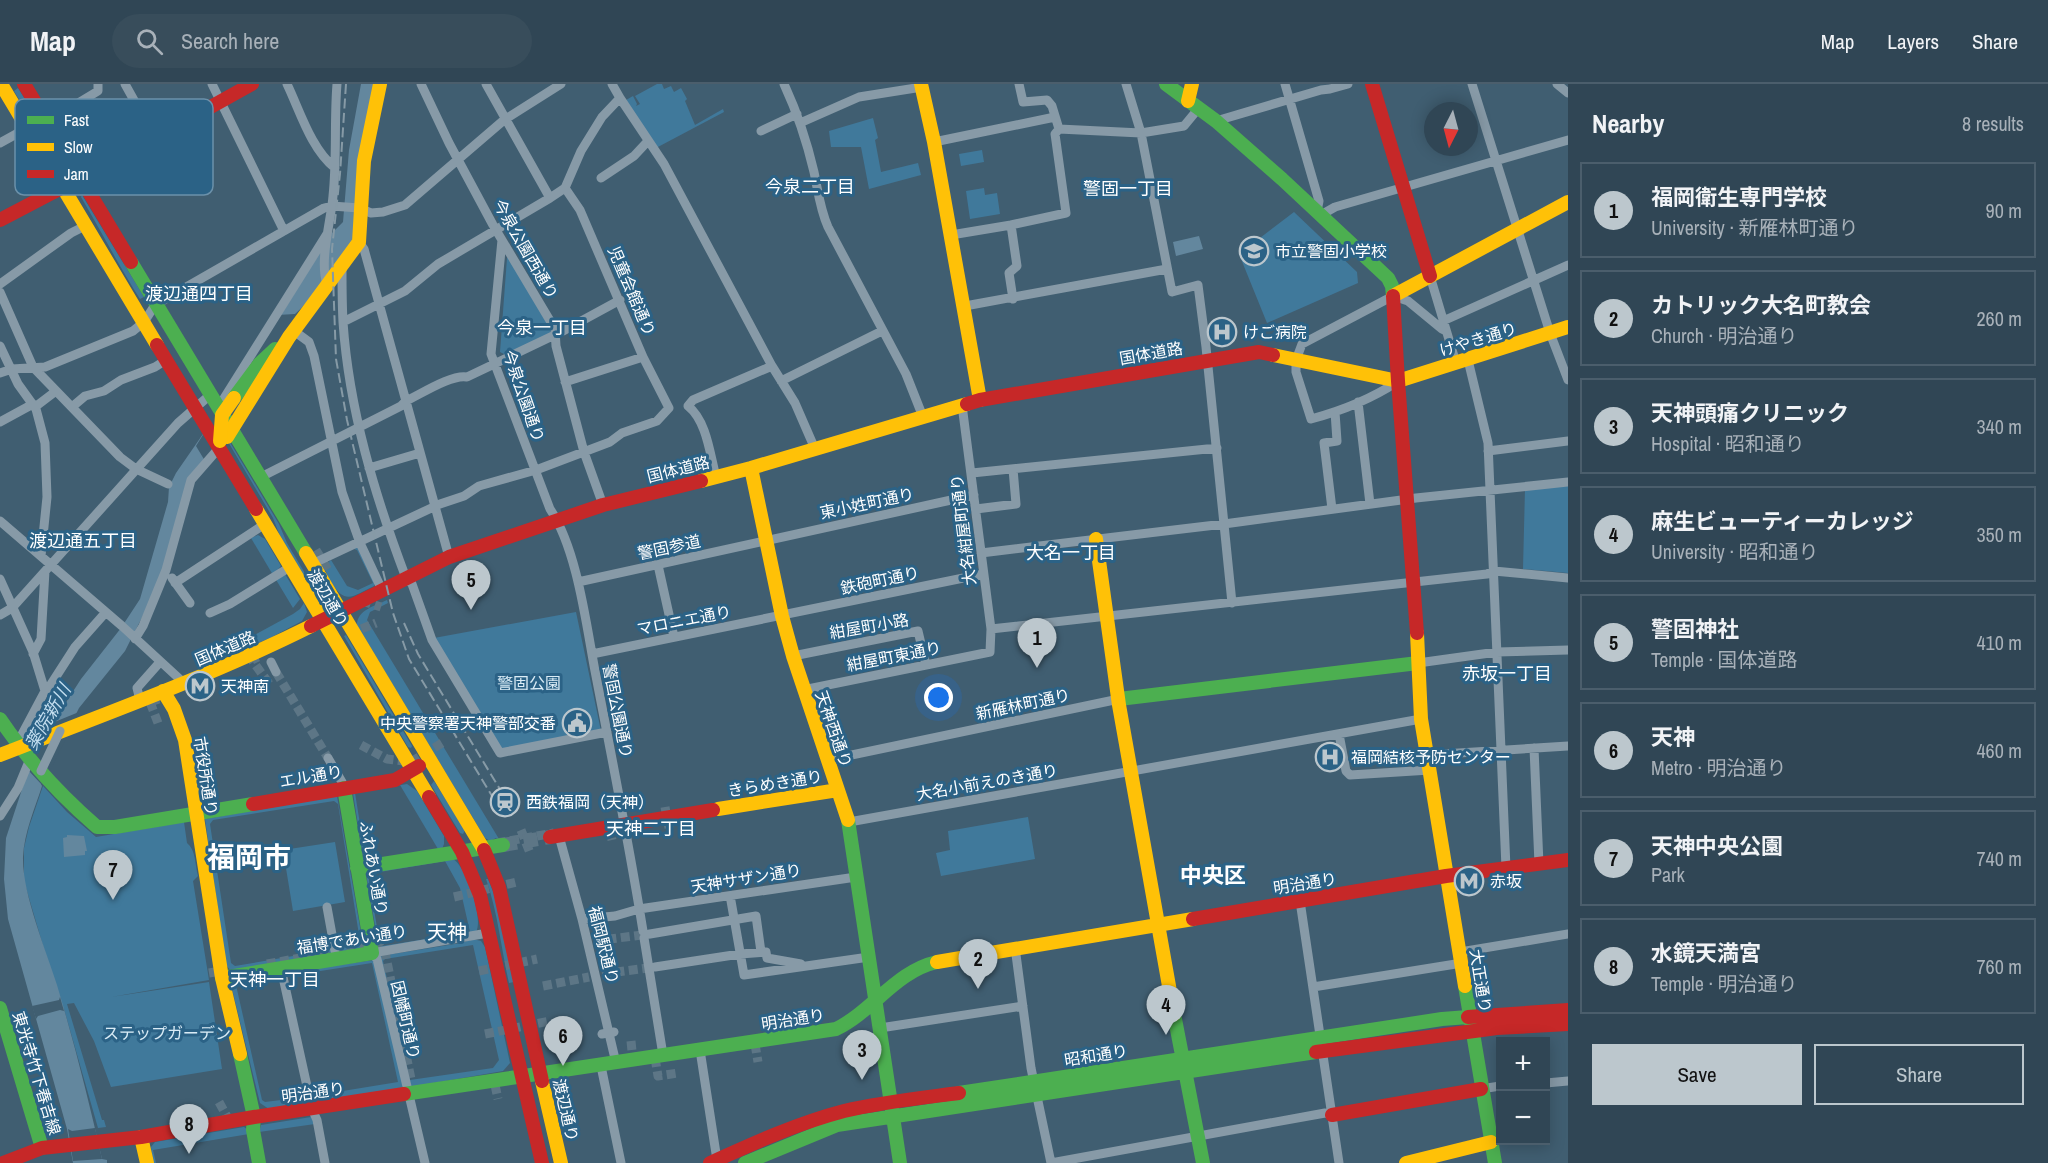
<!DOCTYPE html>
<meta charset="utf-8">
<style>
:root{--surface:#304655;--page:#384d5b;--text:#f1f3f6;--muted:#a8b1b9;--line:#4b5e6c;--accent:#bcc7cd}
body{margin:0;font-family:"Archivo Narrow","Noto Sans JP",sans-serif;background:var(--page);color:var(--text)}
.controls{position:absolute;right:18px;bottom:18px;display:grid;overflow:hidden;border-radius:0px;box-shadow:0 3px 15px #0003}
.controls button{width:54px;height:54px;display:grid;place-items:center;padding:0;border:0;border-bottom:2px solid var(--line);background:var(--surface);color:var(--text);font:30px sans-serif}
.compass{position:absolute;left:1424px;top:18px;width:54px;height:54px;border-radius:50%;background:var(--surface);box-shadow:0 3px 15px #0003;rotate:186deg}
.you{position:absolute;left:939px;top:614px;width:21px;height:21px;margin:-15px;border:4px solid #fff;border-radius:50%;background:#1a73e8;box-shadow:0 0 0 9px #1a73e833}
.badge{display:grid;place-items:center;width:39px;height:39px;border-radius:50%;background:var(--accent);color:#111;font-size:20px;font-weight:700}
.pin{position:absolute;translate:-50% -50px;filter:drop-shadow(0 2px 3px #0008)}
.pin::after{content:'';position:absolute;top:32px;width:21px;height:18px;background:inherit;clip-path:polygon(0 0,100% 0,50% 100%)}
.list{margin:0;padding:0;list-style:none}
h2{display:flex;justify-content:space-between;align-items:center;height:78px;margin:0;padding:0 24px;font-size:26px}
h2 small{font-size:20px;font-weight:400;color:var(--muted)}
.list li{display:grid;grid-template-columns:39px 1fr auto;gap:18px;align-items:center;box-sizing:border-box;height:96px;margin:0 12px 12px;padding:0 12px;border:2px solid var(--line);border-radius:0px}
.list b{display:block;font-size:22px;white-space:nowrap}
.list p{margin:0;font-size:20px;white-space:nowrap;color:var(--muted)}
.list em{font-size:20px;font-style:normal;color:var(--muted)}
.actions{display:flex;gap:12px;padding:18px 24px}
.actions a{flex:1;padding:14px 0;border:2px solid var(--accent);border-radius:0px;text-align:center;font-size:21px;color:var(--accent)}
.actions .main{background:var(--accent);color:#111}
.icon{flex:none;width:33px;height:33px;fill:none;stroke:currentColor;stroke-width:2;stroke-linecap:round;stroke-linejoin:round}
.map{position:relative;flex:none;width:1568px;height:1079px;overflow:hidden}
header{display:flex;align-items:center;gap:36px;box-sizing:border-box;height:84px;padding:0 30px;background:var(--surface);border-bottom:2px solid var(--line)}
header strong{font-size:28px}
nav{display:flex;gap:33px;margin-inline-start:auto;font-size:21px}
.search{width:420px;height:54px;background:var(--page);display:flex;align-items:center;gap:15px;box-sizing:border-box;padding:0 21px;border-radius:33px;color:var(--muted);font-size:22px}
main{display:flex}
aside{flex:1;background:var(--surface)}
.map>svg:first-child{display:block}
</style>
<header>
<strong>Map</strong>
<div class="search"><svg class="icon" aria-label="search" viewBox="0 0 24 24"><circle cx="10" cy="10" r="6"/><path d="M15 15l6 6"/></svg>Search here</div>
<nav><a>Map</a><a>Layers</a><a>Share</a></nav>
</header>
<main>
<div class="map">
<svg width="1568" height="1079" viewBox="0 0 1568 1079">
<rect width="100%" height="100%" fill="#405e71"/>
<!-- green -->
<path fill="#40799b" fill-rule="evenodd" d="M657,0H662L664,5L671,2L674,8L681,4L687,15L685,17L695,41L723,25L724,28L656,64L626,16L633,12L637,20L636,22L640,20L635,12Z
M18,4L46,49L49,61L63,83L61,85L14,7Z
M873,34L878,54L875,56L881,88L918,79L921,91L869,105L861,63H831L829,47Z
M982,66L984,78L961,82L959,70Z
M984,104L985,111L997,109L1000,130L970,135L966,107Z
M82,111L144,213L140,215C119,182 101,147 81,113Z
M1294,128L1357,188L1358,199L1267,239L1239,170Z
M507,174H509L551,246L550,250L506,271L500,268Z
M228,355L279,440L287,459L319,513L317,514L280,452L273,434L227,356Z
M1568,402V489L1523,485L1525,405Z
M258,451L265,455L281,482L273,491L251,454Z
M357,463L375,499L374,502C355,511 345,522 332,499C328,493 325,488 325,481L331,476L347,502L358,506L373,499L357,466L354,465Z
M285,490L300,515L293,524L275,494Z
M387,516L388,519L370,528L367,536L499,755L496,754L490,757L485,754L357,541C357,526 375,522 387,516Z
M304,519L307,528L302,537L270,554L222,574L221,570L223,568L293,530L300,525Z
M576,528L601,647L500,667L434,554Z
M346,551L412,662L411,664L408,663C386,626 366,589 344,552Z
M434,697L465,746L463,750L460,749L431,701Z
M407,700L417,707L444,752V760L442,765L364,779L353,709ZM400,701L438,765L366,777L355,709Z
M43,702L67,728L96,753L184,738L187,759C196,766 195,781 198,792L193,797L209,896L111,913L209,898L222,985L111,1003L94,957L74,919L67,920L102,1036H104L106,1043L98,1044L64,925L59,916L24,797V764L29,743Z
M337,712L363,860L362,864L231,887L226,881L205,735ZM334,717L338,720L360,857L357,861L235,882L231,879L210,740L213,736Z
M1028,733L1035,775L941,792L936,769L950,766L948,747Z
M335,758L345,818L293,827L283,766Z
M453,775C466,782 484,834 476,848L379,864L366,790L368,787ZM445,777L460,804L470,848L382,862L380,861L368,790Z
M486,795H488L494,810L514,898L509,899C501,864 498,829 486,795Z
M473,855L481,857L485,863L510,979L503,987L411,1003L380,872L461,859ZM473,861L499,976L493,984L410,996L383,877L385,875Z
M374,876L404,1000L401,1005L317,1018L312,1012L398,998L372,879L288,892L286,894V890L289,888Z
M278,891L279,896L276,894L236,901L262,1016L265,1018L305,1013L303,1019L269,1025L260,1019L231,901L235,897Z
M311,1033L315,1040L259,1048L261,1041Z
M244,1043L248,1046L249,1050L153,1066L156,1079H153L151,1063L155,1058Z"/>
<!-- water -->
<path fill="#63879e" d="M361,0H376L353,155L322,200L300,226L203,378L188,398L158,502L131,555L125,567L79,624L41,700L42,702C35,724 24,749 23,773C22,809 46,866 57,901C74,958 89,1017 102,1075L107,1076V1079H73L67,1045L8,835L4,795L6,754L28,687L54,637L81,595L121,544L140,515L168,418L169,403L176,389L239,298L332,149L343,138L349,66Z
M1199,152L1203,165L1176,172L1173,158Z
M67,751L84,752L87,767H85V771L64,773L63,754L67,753Z"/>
<!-- pier -->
<path fill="#405e71" d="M311,215L205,377L196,362L277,231L295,230Z
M79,628L44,699L42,701L28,686V684L52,639Z
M60,913L64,927L60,926L38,932L36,935L32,922L59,916Z
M95,1044L102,1075L73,1077L68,1045L72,1047Z"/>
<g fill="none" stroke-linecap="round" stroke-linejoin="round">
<!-- street-tunnel -->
<path stroke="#5d7686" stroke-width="9" stroke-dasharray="9 4.5" stroke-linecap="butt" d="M316,466L330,489
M313,489L325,481
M362,517L381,523
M349,550L376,539
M258,573L252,576L270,601
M276,588L328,674
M158,639L150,618L159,615
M361,661L387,675L411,678L442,659
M665,723L669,744
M609,741L612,756
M521,746L530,769
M497,759L554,749
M454,813L517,798
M594,857L650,850
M267,880L378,860L385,868L411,995
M253,885L259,902
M479,887L537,875
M209,889L227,886
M602,890L655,883
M543,902L589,893
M798,930L803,953H801
M485,950L550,937
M631,957L633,977
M755,960L758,978
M655,974L658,992L678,989
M495,1001L498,1015
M296,1002L301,1029
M219,1018L231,1040
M550,1044L572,1039"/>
<!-- secondary-tunnel -->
<path stroke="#5d7686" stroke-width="14" stroke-dasharray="14 7" stroke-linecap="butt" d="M503,761L550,753"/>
<!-- street -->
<path stroke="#879aa7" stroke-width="9" d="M125,0L155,54
M212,0L284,147
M287,0C300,27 311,65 335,84
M421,0L449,59L493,141L555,245L556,262L584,368L603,421
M784,0C797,28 807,58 814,88C818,107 820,125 828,143L906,290L923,333
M1019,0L1023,18L1047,16L1052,22L1059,45L1141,49L1184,42L1198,25
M1126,0L1141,49L1172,208L1198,201L1206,263L1232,519
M1285,0L1319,117L1317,127
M1472,0L1550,249L1568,296
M1557,0L1568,9
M620,14L664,80L772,282L795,319L815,365
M60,30L98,7V0
M1216,37L1321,6L1330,5L1348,0
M800,39L859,13L922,3
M761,47L797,30
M934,58L1055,33
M0,59L27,44
M601,94L634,72L648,57
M565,104L580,126L643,273L669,324
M550,114L565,104L581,67L602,33L620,14L612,0
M1321,131L1335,123L1568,56
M1011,141L1066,129L1055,50L1059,45
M951,151L1011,141L1017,182L1009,189L1013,215
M502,156L491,270L550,425C577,465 586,539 595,587C612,674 629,760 643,847
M359,158L364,165L449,473
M342,183C342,201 342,219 343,238C349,326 375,412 406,494L412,500L432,556L500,669L607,648
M1430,192L1456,279
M0,200L71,149L85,142
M327,200C319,177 331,137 333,112C337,75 334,37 337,0
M0,208L33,283L120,373L136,385L168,400
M965,222L1167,185
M1443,237L1568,181
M343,238L405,207L438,180L550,114L486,0
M294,247L309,258L314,272L342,408L360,459L382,506
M0,262L18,300L36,325L45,359L47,413L41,472
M1468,276L1488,359L1506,784
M0,289L12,285L45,283L133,247L144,238L155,221L324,124L332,122L359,124L371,129L383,128L405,121L504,36L561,0
M781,297L882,247
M565,298L643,273
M1397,298C1371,315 1341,327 1311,335L1296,288V276L1302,260L1393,212L1408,217L1442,245L1446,247
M1358,318L1370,420
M688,322L693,316L772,282
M688,322C707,337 710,371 716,393
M35,323L56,307
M72,323L85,312L104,307L121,296L155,283L166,276
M218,324L327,150
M0,338L33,320
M1488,367L1568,357
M369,384L420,369
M972,389L1217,364
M259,394L401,322L406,317C421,310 452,290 467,293L563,247L620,216
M976,425L1016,420L1013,385
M1332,425L1324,359L1337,357L1335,328
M0,437L122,542L184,599
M981,469L1224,440L1416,414L1568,398
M312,480L440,420L464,412L479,402L536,386L610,358L622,349L657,337L669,324
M658,481L674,553
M172,494L190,519
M0,495L33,568L45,607
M578,498L974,411
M175,499L265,440
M210,529L230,520L290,483
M0,531L12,524L178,339L210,311
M991,545L1487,490L1494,487L1568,494
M135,555L143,542L166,486L191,396L219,364
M33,570L41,555L45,487
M592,570L983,490
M793,572L918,547L926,581
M271,578L276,588
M1418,579L1497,568L1568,566
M803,606L990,568L991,545L962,321
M140,616L137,604L160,578
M1339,650L1346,687L1350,691L1430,686
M19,663L20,654L45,607L48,605L75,563L106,528
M1534,664L1539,780
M1427,671L1568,662
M328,674L342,698
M828,676L1119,615
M0,732L18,704L30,675
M849,738L1421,635
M559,752L582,835L616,979
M731,817L744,891L869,873
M1300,817L1339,1079
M327,823L335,867
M582,835L615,832L639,825L856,793
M650,850L756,832L761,868
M644,854L663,971
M1015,863L1031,984L1051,1079
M1460,868L1568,850
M655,883L740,870L766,868L767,874L801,880
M281,884L312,1025L317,1036L325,1079
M1313,903L1462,879
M880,944L1023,922
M700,966L717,1076
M601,982L621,1079
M1546,999L1568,997
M1481,1005L1500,1002
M425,1079L377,875L372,869L488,849
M1051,1079L1325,1029L1332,1031"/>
<!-- fast -->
<path stroke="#4caf50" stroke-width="14" d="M1166,0L1216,37L1282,95L1388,194L1392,202L1393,212
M131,178L306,469
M234,314L260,279L275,265
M1119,615L1418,579
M0,635C27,675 60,711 97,743H115L253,720
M848,736L900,1079
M357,784L503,761
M222,894L372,869L344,704
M1465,902L1495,1079
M0,924L42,1064
M1174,930L1203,1079
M240,970L254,1033L253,1046L259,1079
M959,1009L1442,935L1468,933
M404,1010L836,945C873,927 896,887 937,878
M745,1079L837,1041L1316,968"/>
<!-- slow -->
<path stroke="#ffc107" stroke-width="14" d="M1,0L157,261
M921,0L934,58L980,316
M1188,17L1192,0
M1393,212L1568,118
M1273,271L1398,297L1568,243
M227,353L289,253L359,158L364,77L380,0
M751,384L782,532L793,572L848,736
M701,397L751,384L967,320
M256,425L429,713
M1096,455L1119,621L1174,930
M306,469L484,766
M1417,549L1421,635L1465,902
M163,607L174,625L185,656L222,894L240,970
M0,671C105,630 211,592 311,542
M718,725L838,706
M937,878L1193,835
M542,997L561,1079
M141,1053L147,1079
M1406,1079L1491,1058"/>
<!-- jam -->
<path stroke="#c62828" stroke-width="14" d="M24,0L131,178
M1372,0L1430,192
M0,136L128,69L252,0
M1393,212L1398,297
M157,261L256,425
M1398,297L1417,549
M967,320L980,316L1259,268L1273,271
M311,542L449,473L603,421L701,397
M429,713L462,768L480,811L542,1079
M253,720L395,696L419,682
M550,753L713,726
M484,766L499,803L542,997
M1193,835L1446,792L1568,776
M1468,933L1568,926
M1316,968L1497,944L1568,940
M1332,1031L1481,1005
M3,1079L42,1064L141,1053L254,1033L404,1010
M710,1079C754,1059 798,1039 844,1027C882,1018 921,1014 959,1009"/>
<!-- rail -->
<path stroke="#869aa6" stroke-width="2" stroke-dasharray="10 4.5" stroke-linecap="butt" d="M346,0L340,90L332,165L336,275L347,336L393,529L409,575L492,712
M404,539L418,570L501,707"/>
<!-- street-bridge -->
<path stroke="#879aa7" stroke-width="9" d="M41,687L60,647
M602,950L614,948"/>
<!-- slow-bridge -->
<path stroke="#ffc107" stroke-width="14" d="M220,357L222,331L234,314"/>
</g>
<!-- icons -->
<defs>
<g id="school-ring" transform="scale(1.5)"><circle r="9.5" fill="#2b6286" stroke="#bcc7cd" stroke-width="1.5"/><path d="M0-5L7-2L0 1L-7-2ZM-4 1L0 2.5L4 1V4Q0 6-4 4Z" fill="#bcc7cd"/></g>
<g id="hospital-ring" transform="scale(1.5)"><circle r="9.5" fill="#2b6286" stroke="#bcc7cd" stroke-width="1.5"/><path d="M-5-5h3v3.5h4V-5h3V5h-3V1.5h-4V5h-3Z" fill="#bcc7cd"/></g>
<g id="metro-ring" transform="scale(1.5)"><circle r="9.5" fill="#2b6286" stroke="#bcc7cd" stroke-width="1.5"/><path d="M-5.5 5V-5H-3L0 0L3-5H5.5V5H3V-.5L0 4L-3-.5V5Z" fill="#bcc7cd"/></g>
<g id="civic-ring" transform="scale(1.5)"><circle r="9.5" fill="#2b6286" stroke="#bcc7cd" stroke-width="1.5"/><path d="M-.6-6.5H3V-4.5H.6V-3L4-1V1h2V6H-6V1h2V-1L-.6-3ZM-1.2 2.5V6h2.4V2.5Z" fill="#bcc7cd"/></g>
<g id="station-ring" transform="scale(1.5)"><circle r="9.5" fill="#2b6286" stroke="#bcc7cd" stroke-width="1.5"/><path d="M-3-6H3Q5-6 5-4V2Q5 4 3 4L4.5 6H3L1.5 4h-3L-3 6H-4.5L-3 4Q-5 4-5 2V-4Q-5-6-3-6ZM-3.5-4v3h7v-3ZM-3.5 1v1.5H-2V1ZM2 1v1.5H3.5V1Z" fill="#bcc7cd"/></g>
</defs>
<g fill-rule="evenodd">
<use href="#school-ring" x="1254" y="167"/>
<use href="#hospital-ring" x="1222" y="248"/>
<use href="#metro-ring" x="200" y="602"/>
<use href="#civic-ring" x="577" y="639"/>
<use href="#hospital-ring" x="1330" y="673"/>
<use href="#station-ring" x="505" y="718"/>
<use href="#metro-ring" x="1469" y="797"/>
</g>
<g text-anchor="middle" stroke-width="6" stroke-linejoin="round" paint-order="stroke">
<!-- street labels -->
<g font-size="16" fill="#fff" stroke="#2b6286">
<text transform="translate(526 165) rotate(60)" y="6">今泉公園西通り</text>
<text transform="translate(632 207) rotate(67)" y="6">児童会館通り</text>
<text transform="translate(1478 255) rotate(-17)" y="6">けやき通り</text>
<text transform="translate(1151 269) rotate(-10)" y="6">国体道路</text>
<text transform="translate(524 312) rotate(71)" y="6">今泉公園通り</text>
<text transform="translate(678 385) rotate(-14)" y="6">国体道路</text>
<text transform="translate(867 419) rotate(-12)" y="6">東小姓町通り</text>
<text transform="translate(963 446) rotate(-97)" y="6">大名紺屋町通り</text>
<text transform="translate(669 463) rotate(-12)" y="6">警固参道</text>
<text transform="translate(880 496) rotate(-12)" y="6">鉄砲町通り</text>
<text transform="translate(328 514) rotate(60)" y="6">渡辺通り</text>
<text transform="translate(684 536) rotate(-11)" y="6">マロニエ通り</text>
<text transform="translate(869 542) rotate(-10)" y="6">紺屋町小路</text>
<text transform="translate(225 564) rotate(-23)" y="6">国体道路</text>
<text transform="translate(894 572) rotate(-11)" y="6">紺屋町東通り</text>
<text transform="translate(1023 620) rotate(-12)" y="6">新雁林町通り</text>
<text transform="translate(618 627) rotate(79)" y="6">警固公園通り</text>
<text transform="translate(834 645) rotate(71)" y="6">天神西通り</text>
<text transform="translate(206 692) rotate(81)" y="6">市役所通り</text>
<text transform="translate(311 692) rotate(-10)" y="6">エル通り</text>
<text transform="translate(987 698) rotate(-10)" y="6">大名小前えのき通り</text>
<text transform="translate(775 699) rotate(-9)" y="6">きらめき通り</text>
<text transform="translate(374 784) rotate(80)" y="6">ふれあい通り</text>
<text transform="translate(746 794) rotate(-9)" y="6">天神サザン通り</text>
<text transform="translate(1305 799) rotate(-9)" y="6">明治通り</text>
<text transform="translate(352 855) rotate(-9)" y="6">福博であい通り</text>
<text transform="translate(604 861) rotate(76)" y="6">福岡駅通り</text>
<text transform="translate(1481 897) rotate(81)" y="6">大正通り</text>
<text transform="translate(793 935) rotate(-9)" y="6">明治通り</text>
<text transform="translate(406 936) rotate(77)" y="6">因幡町通り</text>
<text transform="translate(1096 971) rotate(-9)" y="6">昭和通り</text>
<text transform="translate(37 989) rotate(73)" y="6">東光寺竹下春吉線</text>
<text transform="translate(313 1008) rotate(-8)" y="6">明治通り</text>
<text transform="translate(566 1026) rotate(77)" y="6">渡辺通り</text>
</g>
<!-- poi labels -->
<g font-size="16" fill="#fff" stroke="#2b6286" text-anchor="start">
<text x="1275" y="173">市立警固小学校</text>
<text x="1243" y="254">けご病院</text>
<text x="221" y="608">天神南</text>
<text x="556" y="645" text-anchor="end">中央警察署天神警部交番</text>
<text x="1351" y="679">福岡結核予防センター</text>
<text x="526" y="724">西鉄福岡（天神）</text>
<text x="1490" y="803">赤坂</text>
</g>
<!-- park labels -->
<g font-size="16" fill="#daecf6" stroke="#2b6286">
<text x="529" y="605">警固公園</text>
<text x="167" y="955">ステップガーデン</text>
</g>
<!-- neighbourhood labels -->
<g font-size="18" fill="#fff" stroke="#2b6286">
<text x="810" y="109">今泉二丁目</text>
<text x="1128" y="111">警固一丁目</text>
<text x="199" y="216">渡辺通四丁目</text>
<text x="542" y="250">今泉一丁目</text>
<text x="83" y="463">渡辺通五丁目</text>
<text x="1071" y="475">大名一丁目</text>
<text x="1507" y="596">赤坂一丁目</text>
<text x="651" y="751">天神二丁目</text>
<text x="275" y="902">天神一丁目</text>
</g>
<!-- water labels -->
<g font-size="18" font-style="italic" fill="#c3deef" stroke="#2b6286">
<text transform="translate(48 633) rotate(-60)" y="6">薬院新川</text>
</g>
<!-- quarter labels -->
<g font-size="20" fill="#fff" stroke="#2b6286">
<text x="447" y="855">天神</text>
</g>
<!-- district labels -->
<g font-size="22" font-weight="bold" fill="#fff" stroke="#2b6286">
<text x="1213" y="799">中央区</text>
</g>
<!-- town labels -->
<g font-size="28" font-weight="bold" fill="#fff" stroke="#2b6286">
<text x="249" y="783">福岡市</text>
</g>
</g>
<!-- legend -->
<rect x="15" y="15" width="198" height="96" rx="9" fill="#2b6286" stroke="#6b91aa" stroke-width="1.5"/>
<rect x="27" y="32" width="27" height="8" fill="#4caf50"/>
<rect x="27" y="59" width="27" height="8" fill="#ffc107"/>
<rect x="27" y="86" width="27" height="8" fill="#c62828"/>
<g font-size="16" fill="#fff">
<text x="64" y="42">Fast</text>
<text x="64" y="69">Slow</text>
<text x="64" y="96">Jam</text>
</g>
</svg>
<div class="controls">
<button>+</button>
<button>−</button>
</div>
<svg class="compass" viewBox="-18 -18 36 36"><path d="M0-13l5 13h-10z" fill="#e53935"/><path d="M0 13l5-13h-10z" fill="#a8b1b9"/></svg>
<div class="you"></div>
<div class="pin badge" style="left:1037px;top:584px">1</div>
<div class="pin badge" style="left:978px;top:905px">2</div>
<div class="pin badge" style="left:862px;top:996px">3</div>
<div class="pin badge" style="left:1166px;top:951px">4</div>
<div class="pin badge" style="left:471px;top:526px">5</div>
<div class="pin badge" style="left:563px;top:982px">6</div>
<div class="pin badge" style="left:113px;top:816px">7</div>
<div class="pin badge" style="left:189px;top:1070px">8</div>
</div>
<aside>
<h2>Nearby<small>8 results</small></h2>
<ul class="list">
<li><span class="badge">1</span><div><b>福岡衛生専門学校</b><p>University · 新雁林町通り</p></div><em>90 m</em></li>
<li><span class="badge">2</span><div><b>カトリック大名町教会</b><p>Church · 明治通り</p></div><em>260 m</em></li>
<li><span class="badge">3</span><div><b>天神頭痛クリニック</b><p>Hospital · 昭和通り</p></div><em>340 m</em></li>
<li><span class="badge">4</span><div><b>麻生ビューティーカレッジ</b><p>University · 昭和通り</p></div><em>350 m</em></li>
<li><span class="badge">5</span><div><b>警固神社</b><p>Temple · 国体道路</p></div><em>410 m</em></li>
<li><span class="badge">6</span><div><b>天神</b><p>Metro · 明治通り</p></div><em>460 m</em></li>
<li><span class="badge">7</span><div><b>天神中央公園</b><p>Park</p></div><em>740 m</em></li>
<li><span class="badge">8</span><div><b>水鏡天満宮</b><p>Temple · 明治通り</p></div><em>760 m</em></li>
</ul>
<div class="actions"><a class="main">Save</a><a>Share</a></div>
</aside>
</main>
